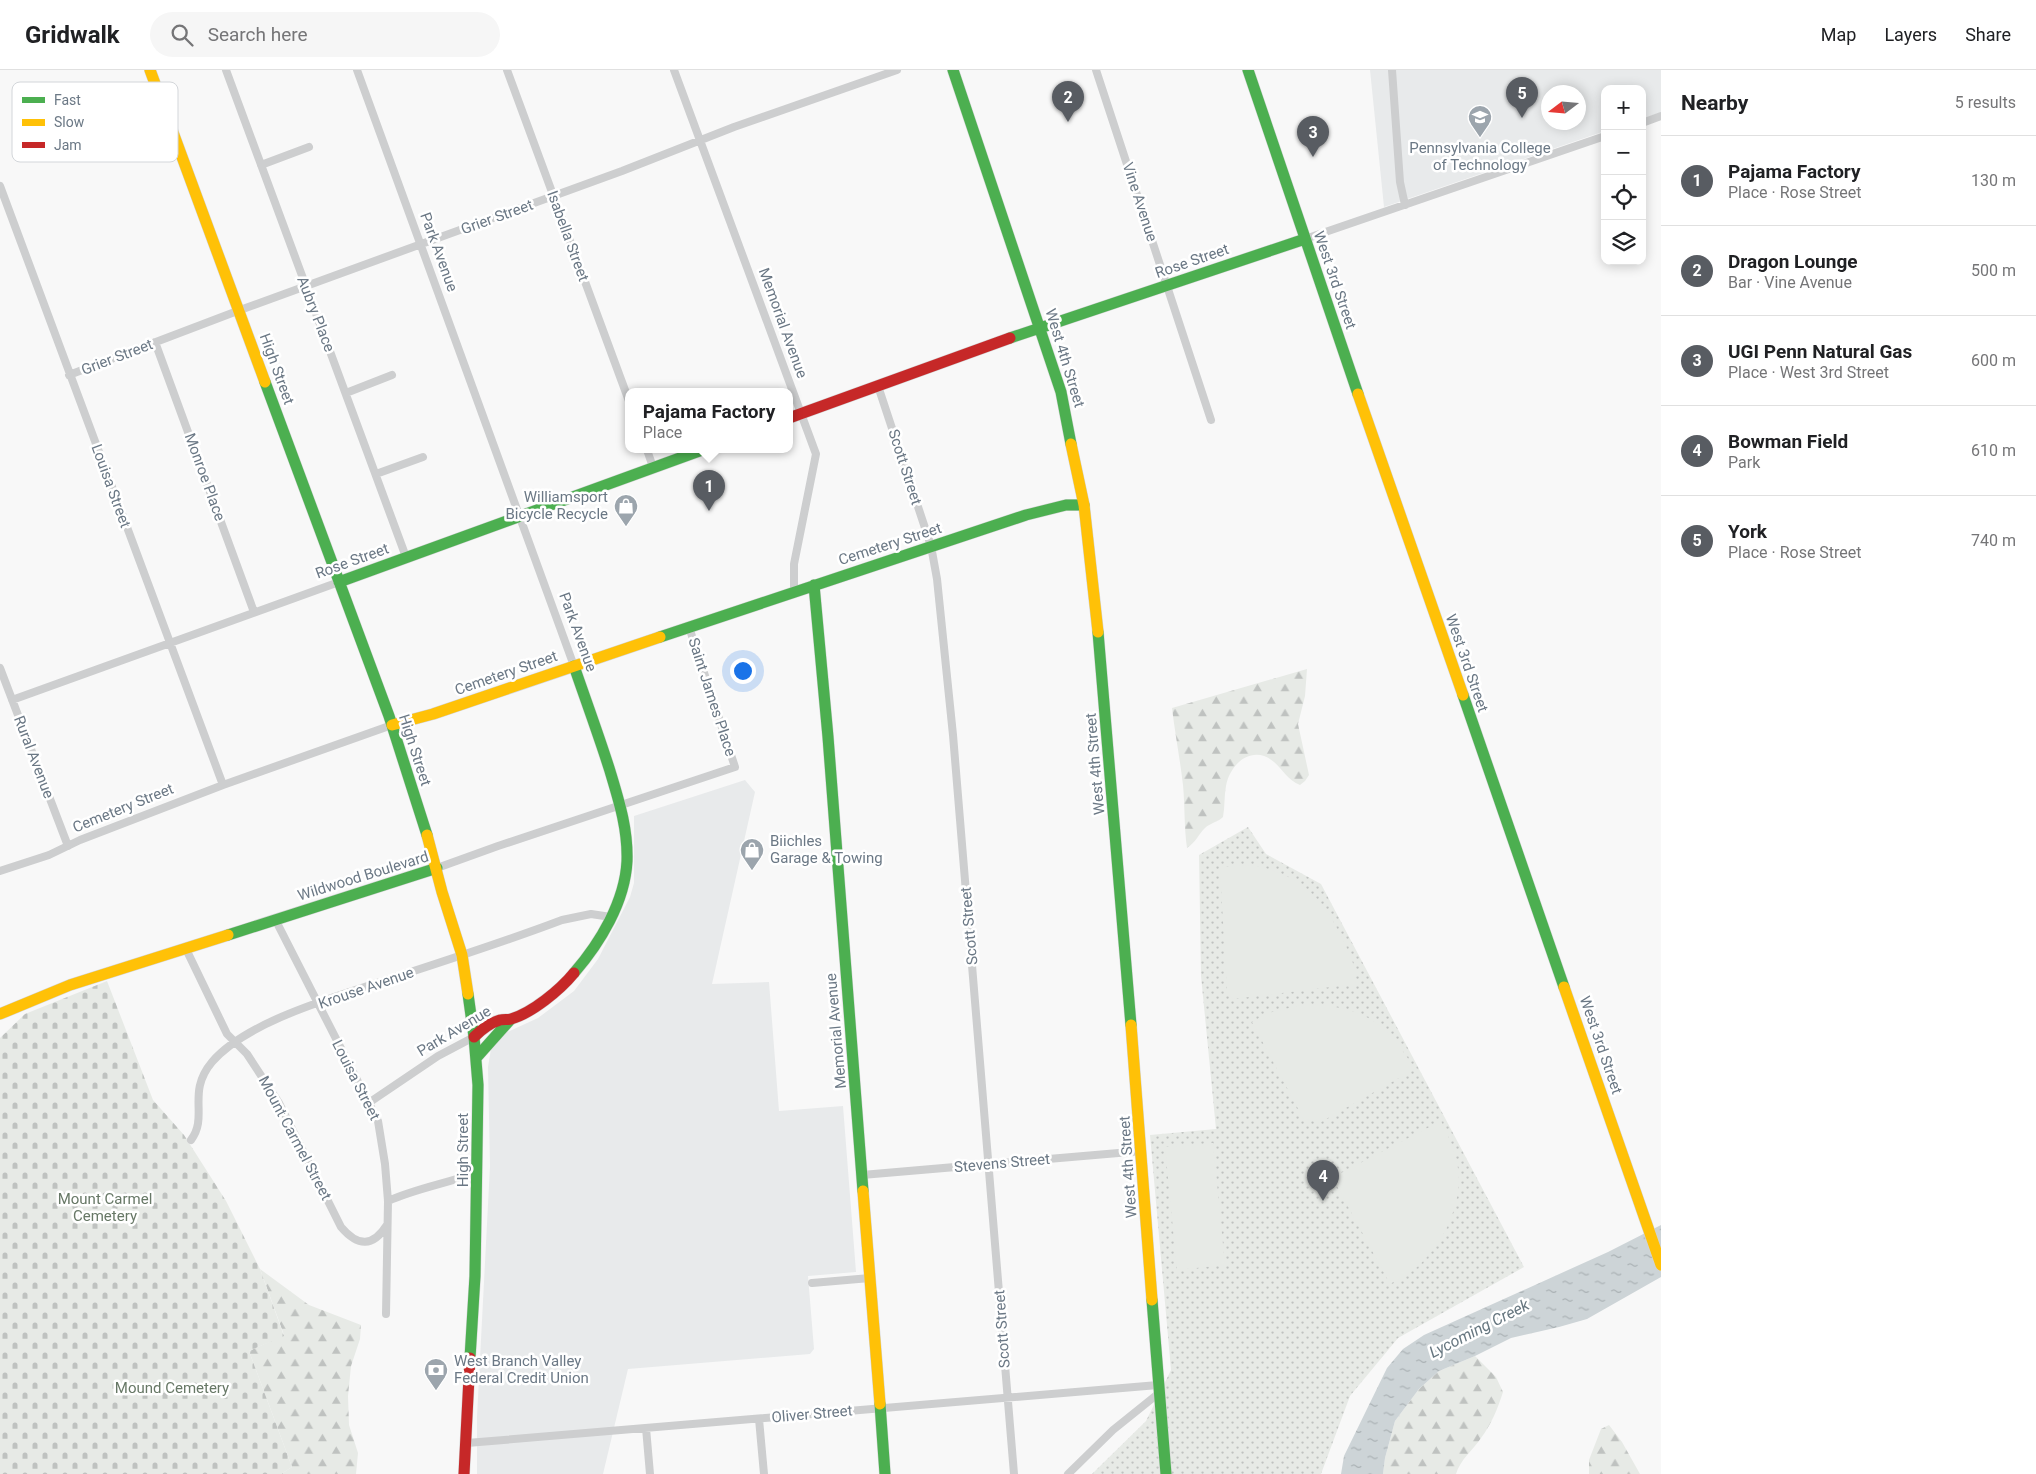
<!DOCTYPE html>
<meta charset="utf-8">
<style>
:root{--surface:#fff;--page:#f6f6f6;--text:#202124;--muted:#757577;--line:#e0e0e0;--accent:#585c62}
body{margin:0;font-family:Roboto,sans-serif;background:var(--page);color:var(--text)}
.controls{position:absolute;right:15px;top:15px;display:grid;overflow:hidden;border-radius:10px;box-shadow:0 2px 12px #0003}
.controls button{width:45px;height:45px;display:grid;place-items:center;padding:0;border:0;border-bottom:1px solid var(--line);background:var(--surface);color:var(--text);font:25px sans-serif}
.compass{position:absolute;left:1541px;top:15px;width:45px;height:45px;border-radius:50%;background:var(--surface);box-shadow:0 2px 12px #0003;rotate:254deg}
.you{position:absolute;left:742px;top:600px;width:18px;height:18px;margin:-12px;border:4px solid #fff;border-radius:50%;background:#1a73e8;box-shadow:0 0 0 8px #1a73e833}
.badge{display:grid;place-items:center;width:32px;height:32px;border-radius:50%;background:var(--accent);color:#fff;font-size:16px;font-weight:700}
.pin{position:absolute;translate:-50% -41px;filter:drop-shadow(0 1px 2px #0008)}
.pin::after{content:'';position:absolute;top:26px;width:18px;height:15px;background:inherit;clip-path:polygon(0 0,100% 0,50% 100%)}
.popup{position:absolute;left:625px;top:318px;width:168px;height:65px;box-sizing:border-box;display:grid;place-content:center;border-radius:10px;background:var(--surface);filter:drop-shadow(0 1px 4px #0005);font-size:16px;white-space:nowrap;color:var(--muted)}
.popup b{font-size:19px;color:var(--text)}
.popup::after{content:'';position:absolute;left:50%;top:100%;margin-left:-10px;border:10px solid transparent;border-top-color:var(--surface)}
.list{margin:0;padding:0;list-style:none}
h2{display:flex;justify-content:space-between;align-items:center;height:65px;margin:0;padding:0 20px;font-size:21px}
h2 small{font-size:16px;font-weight:400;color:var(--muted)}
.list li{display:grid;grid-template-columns:32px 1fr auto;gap:15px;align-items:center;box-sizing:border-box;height:90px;padding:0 20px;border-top:1px solid var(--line)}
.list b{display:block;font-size:19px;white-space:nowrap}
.list p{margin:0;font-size:16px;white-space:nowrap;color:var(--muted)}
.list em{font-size:16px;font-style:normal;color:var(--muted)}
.icon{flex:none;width:28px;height:28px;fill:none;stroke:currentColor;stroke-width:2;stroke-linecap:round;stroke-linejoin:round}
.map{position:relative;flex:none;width:1661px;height:1404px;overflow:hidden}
header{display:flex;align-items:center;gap:30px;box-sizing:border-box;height:70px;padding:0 25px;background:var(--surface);border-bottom:1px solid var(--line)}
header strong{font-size:24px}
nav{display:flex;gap:28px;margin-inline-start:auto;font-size:18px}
.search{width:350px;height:45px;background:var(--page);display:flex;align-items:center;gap:12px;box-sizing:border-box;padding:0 18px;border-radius:28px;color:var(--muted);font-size:19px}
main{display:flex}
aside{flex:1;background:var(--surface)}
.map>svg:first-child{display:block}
</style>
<header>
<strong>Gridwalk</strong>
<div class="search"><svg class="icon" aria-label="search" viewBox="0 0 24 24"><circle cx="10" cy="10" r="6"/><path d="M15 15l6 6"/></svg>Search here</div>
<nav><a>Map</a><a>Layers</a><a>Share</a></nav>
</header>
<main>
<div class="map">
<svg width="1661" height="1404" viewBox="0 0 1661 1404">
<defs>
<pattern id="green-dots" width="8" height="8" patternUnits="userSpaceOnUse" patternTransform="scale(1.25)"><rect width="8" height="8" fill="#e7eae6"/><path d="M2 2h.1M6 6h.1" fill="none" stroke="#bfc2c0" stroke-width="1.8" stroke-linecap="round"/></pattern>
<pattern id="forest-firs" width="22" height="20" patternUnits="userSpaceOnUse" patternTransform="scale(1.25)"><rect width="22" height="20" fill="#e7eae6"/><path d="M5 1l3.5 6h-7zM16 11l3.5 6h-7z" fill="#bfc2c0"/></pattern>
<pattern id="cemetery-stones" width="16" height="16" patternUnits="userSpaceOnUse" patternTransform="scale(1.25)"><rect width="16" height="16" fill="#e7eae6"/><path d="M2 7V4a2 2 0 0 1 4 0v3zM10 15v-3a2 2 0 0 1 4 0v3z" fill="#bfc2c0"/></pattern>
<pattern id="water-ripples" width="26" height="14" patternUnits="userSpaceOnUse" patternTransform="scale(1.25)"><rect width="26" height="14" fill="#cdd4d7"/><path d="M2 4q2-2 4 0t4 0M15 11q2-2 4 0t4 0" fill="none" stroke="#aab1b4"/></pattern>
</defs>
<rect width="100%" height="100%" fill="#f8f8f8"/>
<!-- built -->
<path fill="#e8eaeb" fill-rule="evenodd" d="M1370,0H1661V42L1642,49V19H1605V61L1384,137ZM1548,22H1578V52H1548Z
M745,710L755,722L712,914L769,912L779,1041L843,1036L856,1202L808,1206L814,1279L810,1284L628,1299L603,1404H477V1347L490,1096L488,997L491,979L505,963L538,948L574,921L598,889L630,827L634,813V746Z"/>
<!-- green -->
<path fill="url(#green-dots)" d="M1248,757L1266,784L1321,814L1524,1197L1398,1268L1350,1326L1321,1404H1092L1146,1351L1171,1300L1150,1065L1216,1059L1201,906L1199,785Z"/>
<!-- forest -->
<path fill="url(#forest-firs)" d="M1307,599L1305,626L1298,654L1309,705L1305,711L1300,715C1288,710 1283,700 1274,692C1253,674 1230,693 1226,716C1224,726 1225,737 1223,747C1218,752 1210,753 1205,758C1198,765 1196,772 1187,778C1184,757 1185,736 1183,715C1180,689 1175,664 1172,638Z
M260,1199L309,1235L361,1255L360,1269L351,1296L348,1326L349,1355L358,1383L356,1404H281L292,1397L249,1281L284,1265Z
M1475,1286L1496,1307L1503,1322C1498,1338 1491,1355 1481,1368C1473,1380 1460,1390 1456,1404H1383L1385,1388L1395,1351L1419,1319L1439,1301Z
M1609,1355L1622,1372L1640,1404H1589V1390L1601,1359Z"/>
<!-- cemetery -->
<path fill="url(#cemetery-stones)" d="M107,911L153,1030L184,1065L226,1131L260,1199L284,1266L249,1281L292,1397L281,1404H0V968L25,944Z"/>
<!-- pitch -->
<path fill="#e7eae6" d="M1253,795C1303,806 1324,829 1345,874C1351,887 1357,899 1355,914L1233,929L1227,923L1220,797Z
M1306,934C1363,937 1384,950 1415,999L1319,1053L1303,1048L1252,952L1268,943Z
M1441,1051C1450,1069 1459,1089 1459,1110C1458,1143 1441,1176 1416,1198C1409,1204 1398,1209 1390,1214L1337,1116L1341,1103Z
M1213,1073L1225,1195L1177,1200L1165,1077Z"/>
<!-- water -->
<path fill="url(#water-ripples)" d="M1661,1155V1207L1587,1249L1559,1257L1511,1268L1475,1286L1439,1301L1419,1319L1395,1351L1385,1388L1383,1404H1341L1344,1386L1387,1298L1403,1279L1424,1265L1608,1182Z"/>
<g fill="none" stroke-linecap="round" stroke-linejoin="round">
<!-- fast casing -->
<g stroke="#d4d5d6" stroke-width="12">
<path id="fast" d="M953,0L1061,322L1071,374
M1248,0L1358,324
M1010,268L1305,169
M265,312L389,646L427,765
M339,512L702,380
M814,515L828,667L863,1121
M1098,562L1131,955
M660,567L1026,445L1066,435H1084
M1463,625L1564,917
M228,865L437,798
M574,903C600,873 625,832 627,791C628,759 619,731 610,701C599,666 586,631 574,596
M468,924L474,967L478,1015L475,1206L470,1288
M476,988L510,950
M1152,1230L1166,1404
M880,1334L885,1404"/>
</g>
<!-- slow casing -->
<g stroke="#d4d5d6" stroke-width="12">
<path id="slow" d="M150,0L265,312
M1358,324L1463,625
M1071,374L1084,435L1098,562
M392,655L433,644L660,567
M427,765L442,822L462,885L468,924
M1564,917L1661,1195
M0,944L70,915L228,865
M1131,955L1152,1230
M863,1121L880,1334"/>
</g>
<!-- jam casing -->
<g stroke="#d4d5d6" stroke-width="12">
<path id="jam" d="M789,348L1010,268
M474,967C481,960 490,953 500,950C504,949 508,950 511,949C532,943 560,920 574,903
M464,1404L470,1288"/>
</g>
<!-- street -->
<path stroke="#cdcecf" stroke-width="8" d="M226,0L406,487
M357,0L574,596
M507,0L629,331
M674,0L816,384L794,494V522
M1096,0L1211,350
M1392,0L1400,112L1405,135
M1642,53L1661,46
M261,95L309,77
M0,116L223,715
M1305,169L1605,66
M155,272L254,542
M69,305L240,240L622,101L734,57L897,0
M878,316L931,476L937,509L953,665L1014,1404
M346,323L392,305
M647,380L653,397
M376,404L423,387
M0,598L68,776
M12,630L339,512
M437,798L498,776L735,697L689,557
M0,801L49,785L80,770L223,715L392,655
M275,849L378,1051L385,1094L388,1131L386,1244
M186,879L227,964L247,984L279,1033L341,1157C358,1177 373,1177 387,1155
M370,1032L438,986L474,967
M191,1070C209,1046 186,1023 212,992C247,951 335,927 386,910C445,891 504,872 562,850L591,844L611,847
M862,1105L1142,1081
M388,1131C417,1118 449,1113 478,1102
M812,1213L870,1208
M759,1349L764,1404
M646,1358L650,1404
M467,1373L1158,1315
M1068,1404L1113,1360L1159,1323"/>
<!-- fast -->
<use href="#fast" stroke="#4caf50" stroke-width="11"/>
<!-- slow -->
<use href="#slow" stroke="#ffc107" stroke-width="11"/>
<!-- jam -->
<use href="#jam" stroke="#c62828" stroke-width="11"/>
</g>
<!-- icons -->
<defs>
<g id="university-pin" transform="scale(1.25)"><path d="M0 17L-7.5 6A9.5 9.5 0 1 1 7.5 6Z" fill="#9ca5ad" stroke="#fff"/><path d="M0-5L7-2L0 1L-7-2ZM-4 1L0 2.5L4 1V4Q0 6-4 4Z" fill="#fff"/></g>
<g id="shop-pin" transform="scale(1.25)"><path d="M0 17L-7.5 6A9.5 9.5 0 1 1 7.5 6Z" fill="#9ca5ad" stroke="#fff"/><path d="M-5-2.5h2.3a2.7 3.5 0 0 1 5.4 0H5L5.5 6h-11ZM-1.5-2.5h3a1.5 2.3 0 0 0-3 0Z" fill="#fff"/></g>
<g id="bank-pin" transform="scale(1.25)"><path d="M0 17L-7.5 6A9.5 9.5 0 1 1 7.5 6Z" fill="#9ca5ad" stroke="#fff"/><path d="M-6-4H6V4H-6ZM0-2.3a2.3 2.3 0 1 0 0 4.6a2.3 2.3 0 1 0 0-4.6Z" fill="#fff"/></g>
</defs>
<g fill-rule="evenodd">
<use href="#university-pin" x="1480" y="47"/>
<use href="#shop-pin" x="626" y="436"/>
<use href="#shop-pin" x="752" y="780"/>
<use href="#bank-pin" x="436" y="1300"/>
</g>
<g text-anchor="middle" stroke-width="5" stroke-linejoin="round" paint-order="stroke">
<!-- poi labels -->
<g font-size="15" fill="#6b7885" stroke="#fff" text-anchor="start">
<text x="1480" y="83" text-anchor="middle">Pennsylvania College<tspan x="1480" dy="17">of Technology</tspan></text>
<text x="608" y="432" text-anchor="end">Williamsport<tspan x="608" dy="17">Bicycle Recycle</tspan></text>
<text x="770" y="776">Biichles<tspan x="770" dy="17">Garage &amp; Towing</tspan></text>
<text x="454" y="1296">West Branch Valley<tspan x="454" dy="17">Federal Credit Union</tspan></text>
</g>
<!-- street labels -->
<g font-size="15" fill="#6b7885" stroke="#fff">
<text transform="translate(1140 132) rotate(72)" y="5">Vine Avenue</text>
<text transform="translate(497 147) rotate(-20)" y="5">Grier Street</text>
<text transform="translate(568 166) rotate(70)" y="5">Isabella Street</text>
<text transform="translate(439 182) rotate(70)" y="5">Park Avenue</text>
<text transform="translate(1192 191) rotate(-19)" y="5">Rose Street</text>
<text transform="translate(1335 210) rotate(71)" y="5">West 3rd Street</text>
<text transform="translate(316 244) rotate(69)" y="5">Aubry Place</text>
<text transform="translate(783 253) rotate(70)" y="5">Memorial Avenue</text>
<text transform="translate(117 287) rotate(-21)" y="5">Grier Street</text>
<text transform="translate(1065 288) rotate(73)" y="5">West 4th Street</text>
<text transform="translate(277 299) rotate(70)" y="5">High Street</text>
<text transform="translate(905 397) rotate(72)" y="5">Scott Street</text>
<text transform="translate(205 407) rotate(70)" y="5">Monroe Place</text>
<text transform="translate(111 416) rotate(70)" y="5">Louisa Street</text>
<text transform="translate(890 474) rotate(-18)" y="5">Cemetery Street</text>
<text transform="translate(352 491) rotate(-20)" y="5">Rose Street</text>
<text transform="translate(578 562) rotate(70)" y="5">Park Avenue</text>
<text transform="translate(1467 593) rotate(71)" y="5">West 3rd Street</text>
<text transform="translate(506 603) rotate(-19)" y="5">Cemetery Street</text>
<text transform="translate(712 627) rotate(72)" y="5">Saint James Place</text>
<text transform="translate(415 680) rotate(72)" y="5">High Street</text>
<text transform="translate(34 687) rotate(69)" y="5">Rural Avenue</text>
<text transform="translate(1095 694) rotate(-95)" y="5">West 4th Street</text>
<text transform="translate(123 738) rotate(-22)" y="5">Cemetery Street</text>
<text transform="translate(363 806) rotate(-17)" y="5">Wildwood Boulevard</text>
<text transform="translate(969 856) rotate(-95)" y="5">Scott Street</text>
<text transform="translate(366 918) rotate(-19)" y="5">Krouse Avenue</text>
<text transform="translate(454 961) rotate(-31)" y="5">Park Avenue</text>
<text transform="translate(836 961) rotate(-95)" y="5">Memorial Avenue</text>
<text transform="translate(1601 975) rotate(71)" y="5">West 3rd Street</text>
<text transform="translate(356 1010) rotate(63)" y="5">Louisa Street</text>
<text transform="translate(295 1068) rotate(62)" y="5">Mount Carmel Street</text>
<text transform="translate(463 1080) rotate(-90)" y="5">High Street</text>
<text transform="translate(1002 1093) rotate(-5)" y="5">Stevens Street</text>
<text transform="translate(1128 1097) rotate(-94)" y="5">West 4th Street</text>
<text transform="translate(1002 1259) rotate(-94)" y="5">Scott Street</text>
<text transform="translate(812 1344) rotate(-5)" y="5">Oliver Street</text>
</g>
<!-- park labels -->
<g font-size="15" fill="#677866" stroke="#fff">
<text x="105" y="1134">Mount Carmel<tspan x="105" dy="17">Cemetery</tspan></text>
<text x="172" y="1323">Mound Cemetery</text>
</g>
<!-- water labels -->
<g font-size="16" font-style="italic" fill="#677780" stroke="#fff">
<text transform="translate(1479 1258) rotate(-27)" y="6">Lycoming Creek</text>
</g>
</g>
<!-- legend -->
<rect x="12" y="12" width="166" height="80" rx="8" fill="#fff" stroke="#d3d6da" stroke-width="1"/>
<rect x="22" y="27" width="23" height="6" fill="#4caf50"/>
<rect x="22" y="49" width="23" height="7" fill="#ffc107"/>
<rect x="22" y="72" width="23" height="6" fill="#c62828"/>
<g font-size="14" fill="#6b7885">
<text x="54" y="35">Fast</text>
<text x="54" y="57">Slow</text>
<text x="54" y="80">Jam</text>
</g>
</svg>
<div class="controls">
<button>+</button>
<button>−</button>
<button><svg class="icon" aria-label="locate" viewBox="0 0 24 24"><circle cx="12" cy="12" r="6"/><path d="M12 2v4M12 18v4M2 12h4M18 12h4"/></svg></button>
<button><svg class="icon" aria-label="layers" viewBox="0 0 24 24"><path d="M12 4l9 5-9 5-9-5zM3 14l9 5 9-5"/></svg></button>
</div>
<svg class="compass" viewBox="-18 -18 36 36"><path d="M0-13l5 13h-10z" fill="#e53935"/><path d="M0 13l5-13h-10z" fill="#757577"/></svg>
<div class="you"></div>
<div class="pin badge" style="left:709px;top:441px">1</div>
<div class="popup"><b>Pajama Factory</b>Place</div>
<div class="pin badge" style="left:1068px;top:52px">2</div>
<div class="pin badge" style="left:1313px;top:87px">3</div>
<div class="pin badge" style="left:1323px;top:1131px">4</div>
<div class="pin badge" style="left:1522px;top:48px">5</div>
</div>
<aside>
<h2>Nearby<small>5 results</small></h2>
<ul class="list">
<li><span class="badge">1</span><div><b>Pajama Factory</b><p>Place · Rose Street</p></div><em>130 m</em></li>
<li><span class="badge">2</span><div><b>Dragon Lounge</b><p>Bar · Vine Avenue</p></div><em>500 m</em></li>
<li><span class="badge">3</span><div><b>UGI Penn Natural Gas</b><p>Place · West 3rd Street</p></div><em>600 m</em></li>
<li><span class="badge">4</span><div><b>Bowman Field</b><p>Park</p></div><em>610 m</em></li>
<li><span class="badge">5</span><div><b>York</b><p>Place · Rose Street</p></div><em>740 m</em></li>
</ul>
</aside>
</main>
